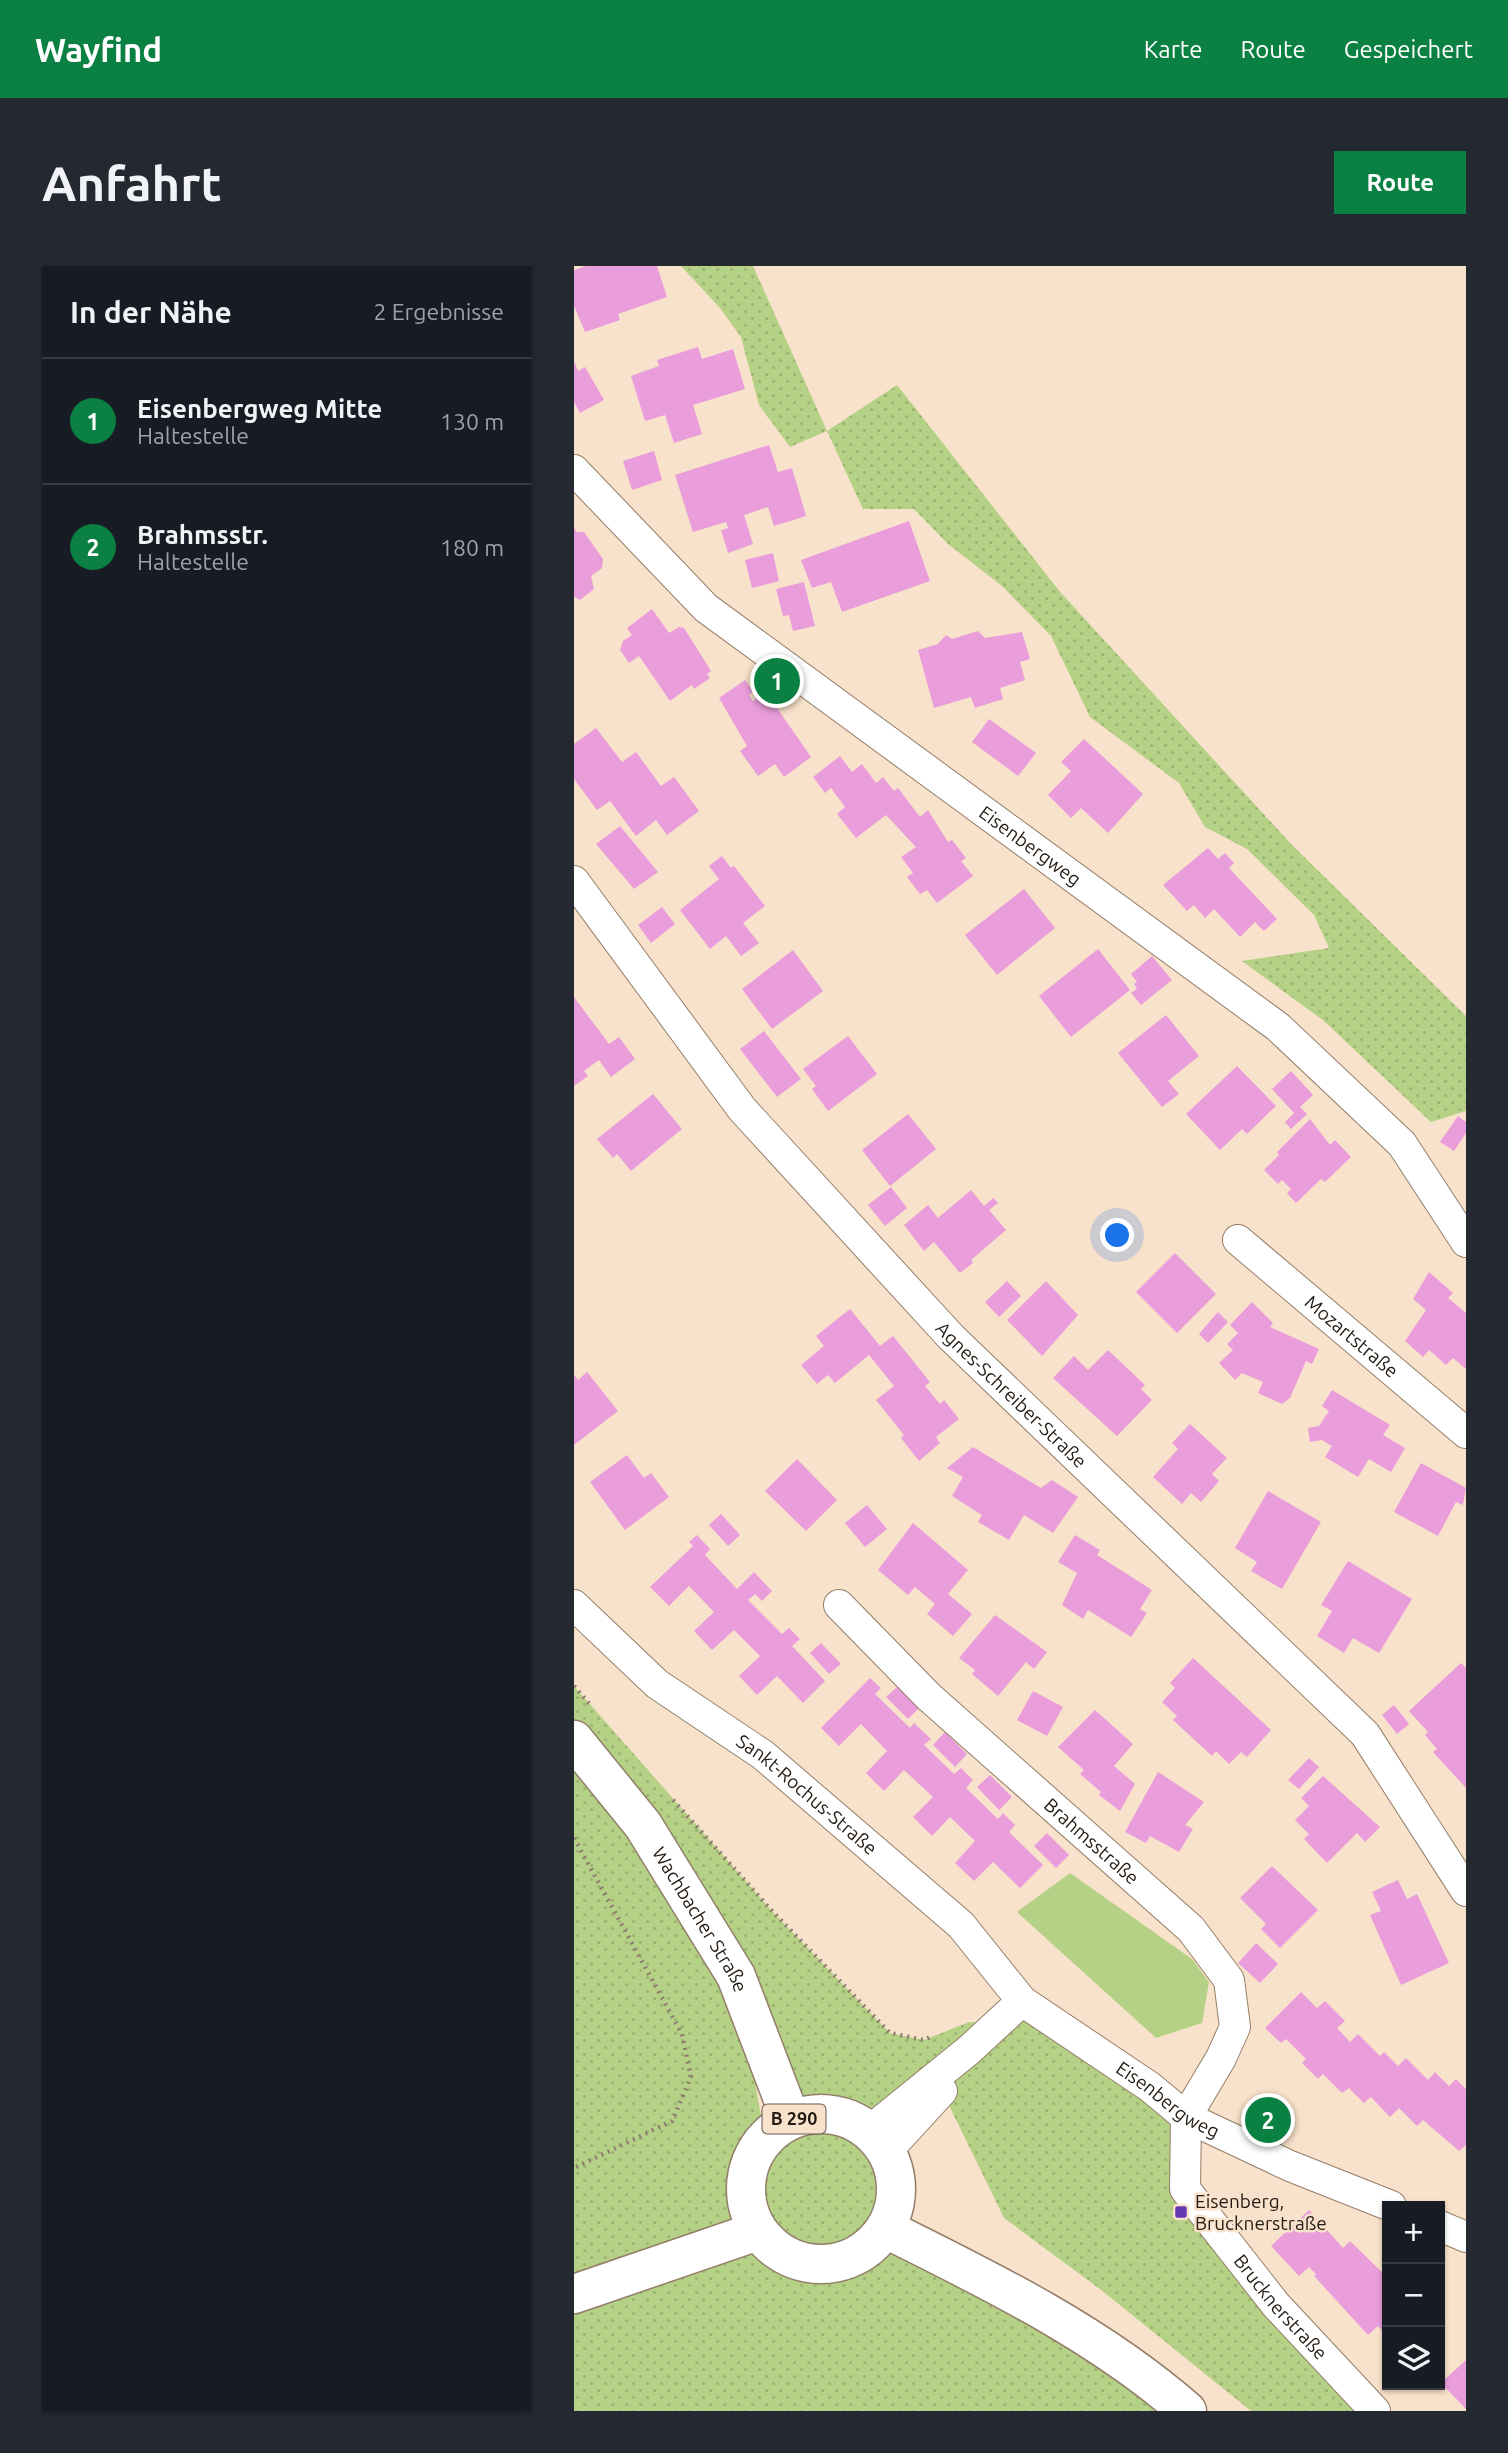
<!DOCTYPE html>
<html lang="de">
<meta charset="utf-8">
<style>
:root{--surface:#171b24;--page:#242831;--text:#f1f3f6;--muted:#9ea1a6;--line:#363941;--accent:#0b8043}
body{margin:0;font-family:Ubuntu,sans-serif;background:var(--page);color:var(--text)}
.controls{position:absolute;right:21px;bottom:21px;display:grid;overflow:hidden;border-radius:0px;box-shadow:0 2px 5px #0004}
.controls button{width:63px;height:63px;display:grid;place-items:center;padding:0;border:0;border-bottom:2px solid var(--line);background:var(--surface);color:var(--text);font:35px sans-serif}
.you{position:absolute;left:544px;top:970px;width:24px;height:24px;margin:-18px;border:5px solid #fff;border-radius:50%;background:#1a73e8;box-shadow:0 0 0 10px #1a73e833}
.badge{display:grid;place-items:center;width:46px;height:46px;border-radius:50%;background:var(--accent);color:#fff;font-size:23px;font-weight:700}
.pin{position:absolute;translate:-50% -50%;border:4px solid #fff;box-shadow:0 2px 7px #0006}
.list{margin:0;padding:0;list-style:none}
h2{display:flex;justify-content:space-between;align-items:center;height:91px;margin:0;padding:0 28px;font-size:30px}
h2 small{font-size:23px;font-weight:400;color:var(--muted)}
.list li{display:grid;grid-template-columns:46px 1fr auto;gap:21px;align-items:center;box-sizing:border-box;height:126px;padding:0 28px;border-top:2px solid var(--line)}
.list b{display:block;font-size:26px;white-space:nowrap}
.list p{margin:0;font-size:23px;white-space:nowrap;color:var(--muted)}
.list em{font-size:23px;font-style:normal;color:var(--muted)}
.icon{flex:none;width:38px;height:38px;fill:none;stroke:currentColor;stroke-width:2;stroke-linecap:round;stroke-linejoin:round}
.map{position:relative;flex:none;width:892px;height:2145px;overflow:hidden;border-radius:0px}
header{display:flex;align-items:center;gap:42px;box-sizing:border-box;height:98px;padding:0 35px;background:var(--accent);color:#fff}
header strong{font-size:33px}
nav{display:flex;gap:38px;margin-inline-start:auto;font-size:24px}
.intro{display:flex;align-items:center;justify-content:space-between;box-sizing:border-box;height:168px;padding:0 42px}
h1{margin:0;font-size:49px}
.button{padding:18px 32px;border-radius:0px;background:var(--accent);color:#fff;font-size:24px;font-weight:700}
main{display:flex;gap:42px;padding:0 42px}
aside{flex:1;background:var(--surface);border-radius:0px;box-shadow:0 2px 5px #0004}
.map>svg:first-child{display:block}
</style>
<header>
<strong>Wayfind</strong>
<nav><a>Karte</a><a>Route</a><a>Gespeichert</a></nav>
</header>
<div class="intro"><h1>Anfahrt</h1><a class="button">Route</a></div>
<main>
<aside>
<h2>In der Nähe<small>2 Ergebnisse</small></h2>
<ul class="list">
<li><span class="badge">1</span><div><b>Eisenbergweg Mitte</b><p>Haltestelle</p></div><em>130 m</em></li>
<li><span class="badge">2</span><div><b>Brahmsstr.</b><p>Haltestelle</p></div><em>180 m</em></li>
</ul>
</aside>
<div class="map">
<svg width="892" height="2145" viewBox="0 0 892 2145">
<defs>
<pattern id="grass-dots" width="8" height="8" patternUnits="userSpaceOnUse" patternTransform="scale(1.75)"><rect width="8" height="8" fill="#b5d185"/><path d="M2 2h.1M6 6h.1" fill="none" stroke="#9cb372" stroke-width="1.8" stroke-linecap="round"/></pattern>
</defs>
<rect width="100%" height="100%" fill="#f9e2cb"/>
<!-- grass -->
<path fill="url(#grass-dots)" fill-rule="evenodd" d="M107,0H179L253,165L323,119L487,327L717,578L892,750V845L857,856L750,755L668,695L755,682L740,649L673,583L631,561L605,517L516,451L477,370L428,320L374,278L340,243H289L253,165L216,181L185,139L167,71L146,42Z
M0,1420L199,1646L316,1767L350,1774L395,1756L423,1758L448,1735L612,1851V1923L801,2145H677L526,2023L430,1952L368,1825L312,1886C327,1921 321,1936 306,1969L613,2145H0ZM163,1713L238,1848L217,1854L191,1873Z"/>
<!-- park -->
<path fill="#b5d185" d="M496,1607L618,1693L635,1716L628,1757L582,1772L443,1646Z"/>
<!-- building -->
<path fill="#e99dda" d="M12,0H83L93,31L44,48L46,54L11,66L0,40V4Z
M124,81L128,93L159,83L171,123L119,139L128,168L100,177L91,149L71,155L57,110L85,100L83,94Z
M0,95L4,105L11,101L30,134L6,147L0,136Z
M195,179L204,206L218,202L232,250L200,260L194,241L170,249L179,278L154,287L147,264L154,262L152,256L119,266L101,209Z
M80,185L88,214L58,224L49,195Z
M335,255L356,315L268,346L257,316L238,322L227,294Z
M0,262L3,266H10L29,293L28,302L17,310L20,323L6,334L0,331Z
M199,287L205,315L178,322L171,294Z
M230,316L241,360L219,365L215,349L209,350L202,323Z
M78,343L95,367L105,361L110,362L137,405L133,408L136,412L120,423L118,419L96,435L65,390L55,397L46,384L49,375L58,369L53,362Z
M404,365L411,372L448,366L456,393L446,396L451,414L426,422L429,433L401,442L397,431L360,442L344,384L364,378L372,369L378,373Z
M171,414L179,425L175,429L179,435L192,426L237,491L210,511L201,498L184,510L166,485L173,480L145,432Z
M415,453L462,487L444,510L398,476Z
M22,462L48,496L62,486L87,520L100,511L125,545L93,569L82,554L62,570L36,535L23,544L0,513V478Z
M510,473L569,528L534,567L507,542L497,552L474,529L497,505L487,496Z
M266,490L278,506L288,498L302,517L309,511L320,525L324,522L346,551L354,544L374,576L378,574L392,592L387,595L399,610L363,637L353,624L346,628L333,611L339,607L327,591L342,581L312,549L282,572L263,548L271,541L257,522L251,527L239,511Z
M46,560L84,606L60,623L22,578Z
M634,582L644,593L651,587L660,597L655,602L703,653L690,665L681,656L666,671L640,643L631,652L620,639L613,645L589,619Z
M148,590L157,602L160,600L191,640L169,657L185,677L167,690L152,670L136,683L106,644L145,613L135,600Z
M450,623L481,662L423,709L391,669Z
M88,641L101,658L77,677L64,659Z
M524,683L556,724L497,771L465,730Z
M219,684L249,725L198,763L168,723Z
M578,690L598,714L567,739L557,727L563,723L560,718L563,716L557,708Z
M0,731L35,778L45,771L61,793L37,811L25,794L10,805L14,810L0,820Z
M592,749L625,790L594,815L605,828L588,841L544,787Z
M190,765L227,813L203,831L166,783Z
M274,770L303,808L254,845L238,823L242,820L229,803Z
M663,800L702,840L673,868L668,863L646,884L612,848Z
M717,805L739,829L726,841L733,848L717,863L711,856L720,847L698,823Z
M79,828L108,863L57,905L43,888L39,892L23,873Z
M334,848L362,883L316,920L288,884Z
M884,850L892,856V867L880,885L866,876Z
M736,853L756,879L761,874L777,891L751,916L747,913L722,937L713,927L717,923L708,914L704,918L690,904L705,889L703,886Z
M317,921L333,942L311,960L294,939Z
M397,924L410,940L419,932L424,937L415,944L432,964L397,994L399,997L386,1007L360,976L350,985L330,959L354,939L364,952Z
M601,987L642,1028L603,1067L562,1026Z
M855,1006L879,1027L874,1032L892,1047V1103L879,1092L872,1099L855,1084L849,1091L831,1075L852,1044L839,1033Z
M433,1015L447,1030L425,1051L411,1036Z
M472,1015L504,1049L468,1090L433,1054Z
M678,1036L699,1057L696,1061L745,1083L738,1098L732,1095L716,1132L708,1138L684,1127L689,1116L668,1107L661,1114L645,1097L659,1084L653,1078L664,1067L656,1059Z
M276,1043L306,1080L319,1070L356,1116L351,1120L366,1138L370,1134L385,1153L362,1171L366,1177L345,1195L327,1172L330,1169L302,1134L320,1120L295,1089L261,1117L254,1109L243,1118L227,1099L250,1080L242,1070Z
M644,1046L654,1056L634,1077L625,1068Z
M534,1084L571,1119L567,1123L578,1134L543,1170L479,1112L500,1090L514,1104Z
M13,1106L44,1145L0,1179V1109L4,1114Z
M758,1124L816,1159L809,1169L831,1182L817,1206L795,1193L784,1211L751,1191L758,1180L748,1174L736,1176L734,1162L745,1160L755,1145L748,1140Z
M616,1158L653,1192L638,1208L645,1215L627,1236L617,1227L608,1238L579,1211L604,1183L598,1177Z
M399,1181L467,1222L478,1214L504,1231L479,1267L450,1249L435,1274L404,1256L408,1249L378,1230L389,1211L373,1202Z
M53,1189L70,1212L77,1207L95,1231L51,1264L16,1216Z
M223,1193L263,1234L232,1265L191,1225Z
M847,1197L892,1222L889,1239L882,1236L864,1270L820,1246Z
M694,1225L747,1256L708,1323L677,1305L683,1296L661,1282Z
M293,1239L313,1263L291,1281L271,1257Z
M147,1248L166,1269L154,1280L135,1259Z
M339,1257L394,1304L374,1328L398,1348L379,1370L353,1348L361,1338L341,1321L334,1329L304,1304Z
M123,1269L136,1283L131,1289L163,1323L180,1306L198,1325L188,1335L181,1328L174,1334L208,1368L215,1362L226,1373L218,1380L251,1415L229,1437L203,1410L183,1429L165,1410L186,1390L160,1364L138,1384L120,1365L140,1346L115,1320L95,1340L76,1321L119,1280L115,1276Z
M501,1269L526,1284L523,1289L578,1324L566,1343L573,1347L557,1371L514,1344L509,1353L488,1339L503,1307L484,1296Z
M774,1295L838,1333L805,1387L779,1372L770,1387L743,1370L758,1345L747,1339Z
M421,1349L473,1386L460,1403L452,1396L424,1430L398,1408L401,1404L385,1392Z
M247,1377L267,1398L255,1408L236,1387Z
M619,1392L697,1464L673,1491L667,1486L655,1498L642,1485L638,1490L599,1454L603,1450L588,1436L601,1422L596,1417Z
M887,1397L892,1402V1522L859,1486L863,1483L851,1469L854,1466L835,1445Z
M296,1412L307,1422L301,1428L336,1462L340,1457L357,1473L350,1479L380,1508L387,1502L399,1514L392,1522L424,1553L429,1547L441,1559L435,1566L469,1599L446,1622L419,1596L400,1615L381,1597L401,1575L376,1551L358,1570L339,1551L359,1531L330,1504L310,1525L292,1507L313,1485L287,1458L265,1480L247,1462Z
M325,1419L347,1440L334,1453L312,1431Z
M459,1425L489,1441L473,1470L443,1454Z
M820,1439L835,1458L823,1468L808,1449Z
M521,1444L559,1478L540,1500L561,1518L546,1545L525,1529L527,1526L506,1508L510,1504L484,1481Z
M371,1466L393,1488L381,1501L359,1479Z
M735,1492L745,1501L725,1523L714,1514Z
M584,1506L630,1536L611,1559L619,1563L605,1586L576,1570L572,1577L551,1566Z
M416,1509L438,1531L425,1544L403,1521Z
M749,1510L806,1561L791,1576L783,1567L753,1597L730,1573L735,1568L721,1554L735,1540L727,1532Z
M473,1567L495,1589L482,1602L460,1580Z
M698,1600L744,1644L706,1682L687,1663L692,1658L666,1632Z
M824,1614L833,1633L843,1628L875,1697L827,1719L796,1649L807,1645L798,1626Z
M682,1677L704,1698L686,1717L664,1697Z
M727,1726L743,1742L751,1735L771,1755L763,1762L776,1776L784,1768L806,1790L810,1786L824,1800L832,1792L854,1814L861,1806L875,1820L882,1813L892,1823V1879L885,1885L849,1854L843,1860L825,1842L816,1851L797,1831L790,1837L775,1822L768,1827L749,1808L744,1813L728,1797L732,1793L712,1773L707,1777L691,1762Z
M735,1944L769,1982L776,1975L813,2011V2077L807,2071L811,2067L804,2060L794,2069L740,2010L742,2008L735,2001L725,2010L697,1980Z
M892,2094V2143L867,2117Z"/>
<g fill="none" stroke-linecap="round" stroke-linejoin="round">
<!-- street casing -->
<g stroke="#937e69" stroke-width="32">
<g id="street">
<path id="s1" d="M0,204L132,342L704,761L828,878L892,976"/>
<path id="s2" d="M0,615L168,843L377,1071L791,1468L892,1625"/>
<path id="s3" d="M664,974L892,1167"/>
<path id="s4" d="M0,1339L83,1418L189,1489L387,1659L448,1735L576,1821L612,1851L716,1900L817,1940"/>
<path id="s5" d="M265,1339L355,1431L617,1663L655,1714L661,1761L647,1792L612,1851"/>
<path id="s6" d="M612,1851L611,1923L702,2039L801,2145"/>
<path d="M295,1865L395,1784L448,1735"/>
<path d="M312,1886L368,1825"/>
<path d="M866,1960L892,1971"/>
</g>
</g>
<!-- secondary casing -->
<g stroke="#937e69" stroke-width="41">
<g id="secondary">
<path id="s7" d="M0,1474L69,1559L162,1710L217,1854"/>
</g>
</g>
<!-- primary casing -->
<g stroke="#937e69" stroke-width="41">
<path id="primary" d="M172 1923a75 75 0 1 1 150 0a75 75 0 1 1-150 0Z
M312,1963C417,2015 525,2068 613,2145
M0,2028L184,1965"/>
</g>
<!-- path -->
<path stroke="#8e7e6f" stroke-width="4.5" stroke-dasharray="2 5" stroke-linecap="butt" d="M0,1420L17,1440
M99,1534L199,1646L316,1767L350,1774L358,1770
M0,1572L108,1768L117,1811L98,1855L0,1902"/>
<!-- street -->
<use href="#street" stroke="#fff" stroke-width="30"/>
<!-- secondary -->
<use href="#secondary" stroke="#fff" stroke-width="38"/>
<!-- primary -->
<use href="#primary" stroke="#fff" stroke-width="38"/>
</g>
<!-- markers -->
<rect fill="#633ab2" stroke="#f9e2cb" stroke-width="2.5" x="600" y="1939" width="14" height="14" rx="3.5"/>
<g text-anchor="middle" stroke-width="5" stroke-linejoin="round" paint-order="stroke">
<!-- shield labels -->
<rect fill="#f9e2cb" stroke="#64574b" stroke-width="2" x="188.5" y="1838.5" width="63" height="29" rx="5"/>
<g font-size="18" font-weight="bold" fill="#241c14">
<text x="220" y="1859">B 290</text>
</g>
<!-- street labels -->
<g font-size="19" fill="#241c14" stroke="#f9e2cb">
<text dy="7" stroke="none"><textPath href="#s1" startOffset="593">Eisenbergweg</textPath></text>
<text dy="7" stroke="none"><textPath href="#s3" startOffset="149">Mozartstraße</textPath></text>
<text dy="7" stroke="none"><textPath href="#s2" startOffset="676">Agnes-Schreiber-Straße</textPath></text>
<text dy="7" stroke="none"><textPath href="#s4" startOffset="301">Sankt-Rochus-Straße</textPath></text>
<text dy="7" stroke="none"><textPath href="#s5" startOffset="346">Brahmsstraße</textPath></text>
<text dy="7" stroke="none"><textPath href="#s7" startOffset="220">Wachbacher Straße</textPath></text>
<text dy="7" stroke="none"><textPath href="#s4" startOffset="777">Eisenbergweg</textPath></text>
<text dy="7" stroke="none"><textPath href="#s6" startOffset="224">Brucknerstraße</textPath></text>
</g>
<!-- poi labels -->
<g font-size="19" fill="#241c14" stroke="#f9e2cb" text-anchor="start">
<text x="621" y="1942">Eisenberg,<tspan x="621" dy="22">Brucknerstraße</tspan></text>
</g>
</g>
</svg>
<div class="controls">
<button>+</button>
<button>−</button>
<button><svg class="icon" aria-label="layers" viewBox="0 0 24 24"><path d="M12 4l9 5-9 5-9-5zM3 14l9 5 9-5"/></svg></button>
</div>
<div class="you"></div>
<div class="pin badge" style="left:203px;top:415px">1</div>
<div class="pin badge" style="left:694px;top:1854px">2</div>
</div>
</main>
